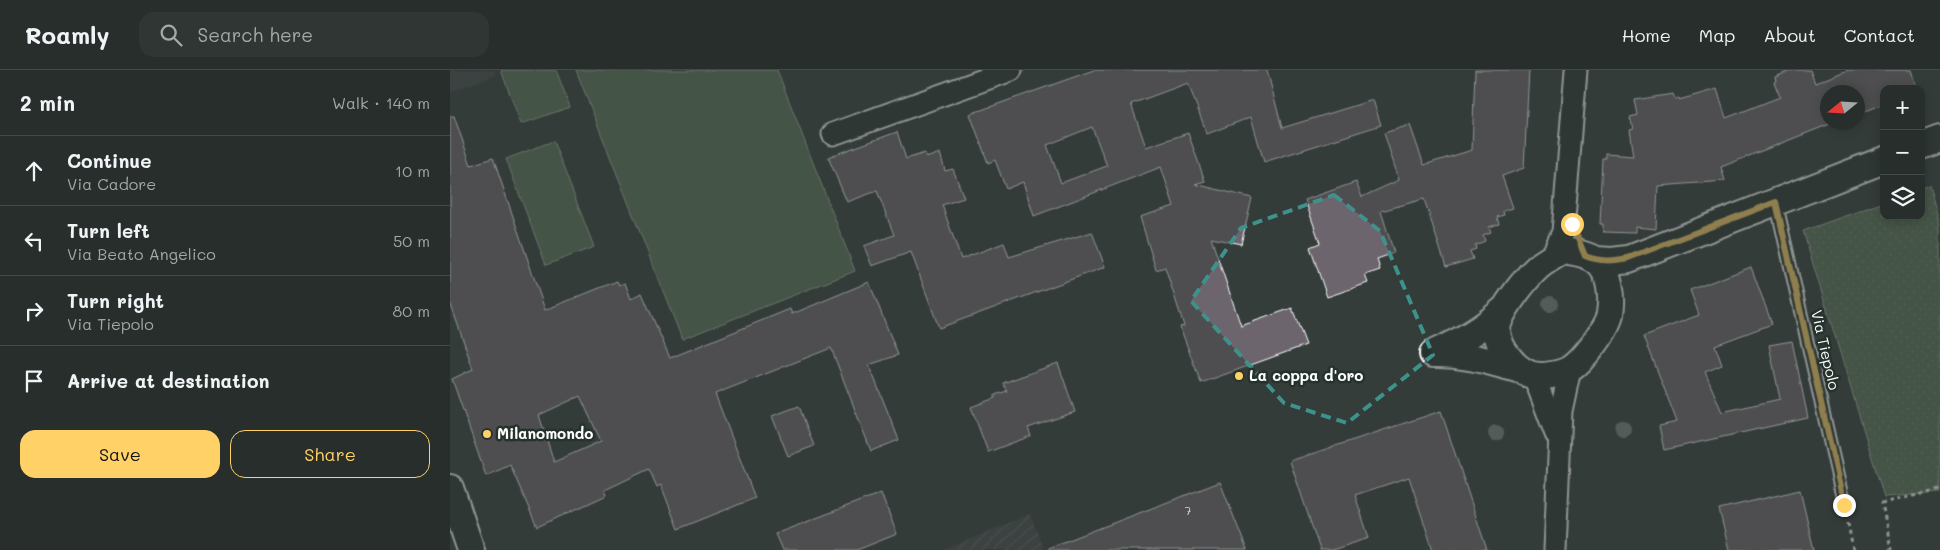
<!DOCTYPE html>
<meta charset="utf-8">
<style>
:root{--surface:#272e2c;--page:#2f3634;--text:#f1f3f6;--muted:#a4a8a9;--line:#434a48;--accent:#ffd166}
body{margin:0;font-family:Mali,sans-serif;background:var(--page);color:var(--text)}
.controls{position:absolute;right:15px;top:15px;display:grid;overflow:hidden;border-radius:10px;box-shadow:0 2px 12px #0003}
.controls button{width:45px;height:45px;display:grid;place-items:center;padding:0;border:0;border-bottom:1px solid var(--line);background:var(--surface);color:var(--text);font:25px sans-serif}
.compass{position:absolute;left:1370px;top:15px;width:45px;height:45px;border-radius:50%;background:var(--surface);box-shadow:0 2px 12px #0003;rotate:252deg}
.stop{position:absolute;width:15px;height:15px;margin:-11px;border:4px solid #ffd166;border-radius:50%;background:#fff}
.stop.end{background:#ffd166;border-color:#fff;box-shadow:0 1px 5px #0008}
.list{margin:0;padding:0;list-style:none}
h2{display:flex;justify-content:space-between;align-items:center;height:65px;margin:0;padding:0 20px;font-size:21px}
h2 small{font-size:16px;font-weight:400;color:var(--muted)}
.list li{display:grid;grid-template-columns:32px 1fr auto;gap:15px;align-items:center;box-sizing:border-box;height:70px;padding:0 20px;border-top:1px solid var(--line)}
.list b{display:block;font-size:19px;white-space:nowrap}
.list p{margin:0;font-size:16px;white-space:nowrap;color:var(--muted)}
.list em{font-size:16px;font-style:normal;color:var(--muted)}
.actions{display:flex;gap:10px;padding:15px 20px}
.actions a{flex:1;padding:11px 0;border:1px solid var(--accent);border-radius:15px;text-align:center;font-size:18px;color:var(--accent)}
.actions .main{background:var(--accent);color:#111}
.icon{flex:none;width:28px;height:28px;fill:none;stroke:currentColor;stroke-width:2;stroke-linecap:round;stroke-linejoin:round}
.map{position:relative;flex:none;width:1490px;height:480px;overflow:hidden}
header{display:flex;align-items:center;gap:30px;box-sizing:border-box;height:70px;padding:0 25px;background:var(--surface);border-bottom:1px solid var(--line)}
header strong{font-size:24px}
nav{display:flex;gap:28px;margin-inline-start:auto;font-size:18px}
.search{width:350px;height:45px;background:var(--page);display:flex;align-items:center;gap:12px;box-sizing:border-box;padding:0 18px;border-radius:15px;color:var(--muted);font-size:19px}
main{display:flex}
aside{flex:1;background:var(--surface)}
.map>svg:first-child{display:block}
</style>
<header>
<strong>Roamly</strong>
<div class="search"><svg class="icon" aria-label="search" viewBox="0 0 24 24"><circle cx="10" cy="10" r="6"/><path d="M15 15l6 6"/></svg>Search here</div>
<nav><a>Home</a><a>Map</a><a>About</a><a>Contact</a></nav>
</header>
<main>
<aside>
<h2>2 min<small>Walk · 140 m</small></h2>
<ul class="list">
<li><svg class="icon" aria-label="ahead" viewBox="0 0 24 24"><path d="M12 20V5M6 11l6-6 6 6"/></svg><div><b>Continue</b><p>Via Cadore</p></div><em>10 m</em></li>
<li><svg class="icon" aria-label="left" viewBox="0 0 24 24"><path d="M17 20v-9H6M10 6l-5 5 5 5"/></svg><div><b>Turn left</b><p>Via Beato Angelico</p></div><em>50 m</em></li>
<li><svg class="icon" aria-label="right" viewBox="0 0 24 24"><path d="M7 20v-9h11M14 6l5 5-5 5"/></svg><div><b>Turn right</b><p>Via Tiepolo</p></div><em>80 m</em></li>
<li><svg class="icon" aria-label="arrive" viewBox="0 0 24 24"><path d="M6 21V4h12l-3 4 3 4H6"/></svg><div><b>Arrive at destination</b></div></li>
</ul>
<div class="actions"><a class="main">Save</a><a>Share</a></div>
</aside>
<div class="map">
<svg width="1490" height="480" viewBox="0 0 1490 480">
<defs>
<pattern id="industrial-furrows" width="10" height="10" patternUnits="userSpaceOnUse" patternTransform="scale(1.25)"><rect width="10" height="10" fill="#45494a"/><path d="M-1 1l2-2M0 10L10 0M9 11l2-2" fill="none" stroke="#616465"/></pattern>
<pattern id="park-dots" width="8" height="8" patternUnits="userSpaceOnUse" patternTransform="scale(1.25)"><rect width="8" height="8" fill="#597156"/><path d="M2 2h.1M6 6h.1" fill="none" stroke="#72866f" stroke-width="1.8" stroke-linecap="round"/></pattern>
</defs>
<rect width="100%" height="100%" fill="#343d3a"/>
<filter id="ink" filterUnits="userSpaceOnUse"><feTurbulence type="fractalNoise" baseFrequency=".02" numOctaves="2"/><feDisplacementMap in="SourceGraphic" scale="10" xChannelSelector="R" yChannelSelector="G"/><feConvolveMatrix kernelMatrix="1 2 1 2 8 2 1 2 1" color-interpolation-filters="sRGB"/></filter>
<g filter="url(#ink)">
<!-- built -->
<path fill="#45494a" d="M0,0H44L46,5L0,22Z"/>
<!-- industrial -->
<path fill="url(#industrial-furrows)" d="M580,444L594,480H494Z"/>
<!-- park -->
<path fill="url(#park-dots)" stroke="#acb8aa" d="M1479,115L1490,155V423L1434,427L1353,161L1434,132V146H1471V118Z"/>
<!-- pitch -->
<path fill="#597156" stroke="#acb8aa" d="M51,0H106L120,37L71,54Z
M126,0H327L405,201L232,269Z
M103,71L144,177L96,195L56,89Z"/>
<!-- building -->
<path fill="#6d656e" stroke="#fff" fill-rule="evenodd" d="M644,0H817L832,58L923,30L931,55L814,92L801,47L757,64L738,13L681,34L696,77L738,63L755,111L745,114L802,128L791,174L761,168L791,256L842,238L856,275L751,313L730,257L734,256L715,197L706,200L690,147L724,136L711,97L584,146L573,112L556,119L545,90L538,93L520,44ZM642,57L657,96L611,113L597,75Z
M1025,0H1079L1074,98L1052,106L1063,138L1053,141L1054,145L1047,147L1049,154L1039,157L1041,162L1033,165L1035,171L1025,175L1026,179L1020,181L1023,189L996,197L974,129L931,141L944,183L927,189L930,200L915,205L918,213L877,227L860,177L870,173L855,130L906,112L912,127L949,110L934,63L960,55L974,95L1022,80Z
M1343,0H1360L1365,13L1398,0H1461L1467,19H1434V34L1408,44V22H1378V52H1385L1271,97L1275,111L1208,116L1206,159L1185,157V163L1153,162V154H1150L1153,89H1156V84L1183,86L1179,60L1183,59L1180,47L1188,45L1185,30L1223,24L1225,29L1229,28V30L1267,19L1276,48L1330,27L1324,12L1326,11L1325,7Z
M0,46H4L21,95L43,88L95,240L167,211L169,215L175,213L181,229L192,223L220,288L340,239L342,244L419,212L448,285L419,295L449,370L421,381L381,278L265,324L305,428L228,459L211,415L207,417L199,399L155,420L157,425L87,457L60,395L36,406L2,309L23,299L0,232ZM130,326L151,371L104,392L89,345Z
M447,62L456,89L475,83L476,88L490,83L495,101L503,99L514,128L492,135L511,189L554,173L559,187L642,162L655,197L489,258L461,182L422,196L414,176L444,165L427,121L397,132L378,87Z
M1301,197L1322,254L1265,275L1272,295L1255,302L1272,342L1330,329L1319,275L1342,271L1358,348L1214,380L1209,356L1227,352L1194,266L1249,245L1240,220Z
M608,293L625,342L578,358L581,366L538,382L521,337L545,328V325L557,321L553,313Z
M349,336L364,376L338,386L322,346Z
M991,341L1037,480H983L959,407L905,425L919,468L882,480H870L840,391Z
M770,412L797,480H598V478Z
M1350,420L1364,480H1279L1269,439Z
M431,423L447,464L407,480H332L325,464Z"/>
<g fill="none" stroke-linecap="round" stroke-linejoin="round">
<!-- service casing -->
<g stroke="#fff" stroke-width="15">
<path id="service" d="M1326,132L1394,435"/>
</g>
<!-- minor casing -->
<g stroke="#fff" stroke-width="25">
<path id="minor" d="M383,64L561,0
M1101,188L1113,162L1126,0
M1084,306L1106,364
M1105,480L1111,341L1120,299"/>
</g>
<!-- tertiary casing -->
<g stroke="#fff" stroke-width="30">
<path id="tertiary" d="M1471,76L1490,69
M1113,181C1124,183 1137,184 1146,191C1160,201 1163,227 1160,244C1158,258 1132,291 1120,299C1110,305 1090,308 1079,304C1070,300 1065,296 1059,288C1052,280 1048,271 1047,261C1046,245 1076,208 1088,197C1095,191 1104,186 1113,181Z
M1145,190L1162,191L1179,189L1434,90
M986,282C1012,270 1031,260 1053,240
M983,284C1014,283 1038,291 1067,299
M0,418L21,480"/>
</g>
<!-- path -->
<path stroke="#fff" stroke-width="3" stroke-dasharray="4 4" stroke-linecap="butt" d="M1398,453L1403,480
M1439,480L1441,479L1432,433L1490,420"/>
<!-- service -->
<use href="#service" stroke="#26332d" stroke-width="11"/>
<!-- minor -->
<use href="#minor" stroke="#26332d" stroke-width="21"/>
<!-- tertiary -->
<use href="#tertiary" stroke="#26332d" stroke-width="26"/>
</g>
<!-- trees -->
<g fill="#7a847d">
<circle cx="1100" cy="234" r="8"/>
<circle cx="1173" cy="358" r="8"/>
<circle cx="1046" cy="363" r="8"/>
</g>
</g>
<g fill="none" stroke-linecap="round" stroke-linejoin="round" filter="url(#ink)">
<!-- route -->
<path stroke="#ffd166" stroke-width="6" d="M1122,154L1135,186C1150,192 1163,191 1178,188L1326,132L1394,435"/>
</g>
<!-- marked area -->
<path d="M0 0H1490V480H0ZM884,125L930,161L983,285L897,353L834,333L741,231L791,158Z" fill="#343d3a" fill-opacity=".55" fill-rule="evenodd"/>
<path fill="none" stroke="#3f918b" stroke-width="4" stroke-dasharray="10 6" stroke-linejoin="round" d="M884,125L930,161L983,285L897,353L834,333L741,231L791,158Z"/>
<!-- markers -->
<g fill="#ffd166" stroke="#26332d" stroke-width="2">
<circle cx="789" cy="306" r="5"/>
<circle cx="37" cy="364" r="5"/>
</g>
<g text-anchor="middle" stroke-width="5" stroke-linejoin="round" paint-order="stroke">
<!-- number labels -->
<g font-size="12" fill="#dad8db">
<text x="738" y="445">7</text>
</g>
<!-- street labels -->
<g font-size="15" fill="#fff" stroke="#26332d">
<text transform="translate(1375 280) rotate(77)" y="5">Via Tiepolo</text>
</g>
<!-- poi labels -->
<g font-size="15" font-weight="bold" fill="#fff" stroke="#26332d" text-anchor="start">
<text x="799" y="311">La coppa d'oro</text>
<text x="47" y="369">Milanomondo</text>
</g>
</g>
</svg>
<div class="controls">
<button>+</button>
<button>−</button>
<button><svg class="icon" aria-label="layers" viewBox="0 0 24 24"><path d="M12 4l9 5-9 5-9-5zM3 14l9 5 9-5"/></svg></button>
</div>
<svg class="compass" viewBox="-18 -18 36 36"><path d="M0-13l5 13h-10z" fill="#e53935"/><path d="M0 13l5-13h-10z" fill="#a4a8a9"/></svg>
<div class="stop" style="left:1122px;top:154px"></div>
<div class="stop end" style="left:1394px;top:435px"></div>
</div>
</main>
